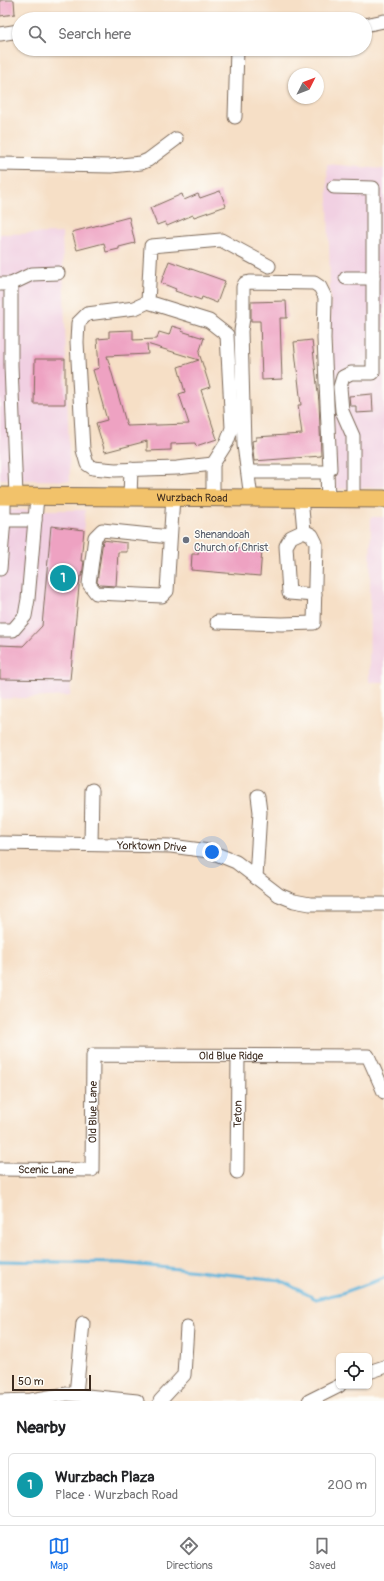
<!DOCTYPE html>
<meta charset="utf-8">
<style>
:root{--surface:#fff;--page:#f6f6f6;--text:#202124;--muted:#757577;--line:#e0e0e0;--accent:#1a73e8}
body{margin:0;font-family:Pangolin,sans-serif;background:var(--page);color:var(--text)}
.controls{position:absolute;right:12px;bottom:12px;display:grid;overflow:hidden;border-radius:6px;box-shadow:0 1px 3px #0004}
.controls button{width:36px;height:36px;display:grid;place-items:center;padding:0;border:0;border-bottom:1px solid var(--line);background:var(--surface);color:var(--text);font:20px sans-serif}
.compass{position:absolute;left:288px;top:68px;width:36px;height:36px;border-radius:50%;background:var(--surface);box-shadow:0 1px 3px #0004;rotate:48deg}
.scale{position:absolute;left:12px;bottom:10px;width:79px;box-sizing:border-box;padding-left:4px;border:2px solid #3b2a1e;border-top:0;font-size:11px;line-height:14px;white-space:nowrap;color:#3b2a1e;-webkit-text-stroke:3px #fdfcf7;paint-order:stroke}
.you{position:absolute;left:212px;top:852px;width:14px;height:14px;margin:-10px;border:3px solid #fff;border-radius:50%;background:#1a73e8;box-shadow:0 0 0 6px #1a73e833}
.badge{display:grid;place-items:center;width:26px;height:26px;border-radius:50%;background:var(--accent);color:#fff;font-size:13px;font-weight:700}
.pin{position:absolute;translate:-50% -50%;border:2px solid #fff;box-shadow:0 1px 4px #0006}
.list{margin:0;padding:0;list-style:none}
h2{display:flex;justify-content:space-between;align-items:center;height:52px;margin:0;padding:0 16px;font-size:17px}
h2 small{font-size:13px;font-weight:400;color:var(--muted)}
.list li{display:grid;grid-template-columns:26px 1fr auto;gap:12px;align-items:center;box-sizing:border-box;height:64px;margin:0 8px 8px;padding:0 8px;border:1px solid var(--line);border-radius:6px}
.list b{display:block;font-size:15px;white-space:nowrap}
.list p{margin:0;font-size:13px;white-space:nowrap;color:var(--muted)}
.list em{font-size:13px;font-style:normal;color:var(--muted)}
.icon{flex:none;width:22px;height:22px;fill:none;stroke:currentColor;stroke-width:2;stroke-linecap:round;stroke-linejoin:round}
.map{position:relative;flex:none;width:384px;height:1401px;overflow:hidden}
.search{position:absolute;background:var(--surface);box-shadow:0 1px 3px #0004;left:12px;right:12px;top:12px;height:44px;display:flex;align-items:center;gap:10px;box-sizing:border-box;padding:0 14px;border-radius:22px;color:var(--muted);font-size:15px}
.sheet{height:124px;background:var(--surface)}
nav{display:flex;justify-content:space-around;align-items:center;box-sizing:border-box;height:56px;border-top:1px solid var(--line);background:var(--surface);font-size:11px;color:var(--muted)}
nav a{display:grid;justify-items:center;gap:2px}
nav .on{color:var(--accent)}
.map>svg:first-child{display:block}
</style>
<div class="map">
<svg width="384" height="1401" viewBox="0 0 384 1401">
<rect width="100%" height="100%" fill="#fdfcf7"/>
<filter id="ink" filterUnits="userSpaceOnUse"><feTurbulence type="fractalNoise" baseFrequency=".025" numOctaves="2"/><feDisplacementMap in="SourceGraphic" scale="8" xChannelSelector="R" yChannelSelector="G"/><feConvolveMatrix kernelMatrix="1 2 1 2 8 2 1 2 1" color-interpolation-filters="sRGB"/></filter>
<filter id="wash" filterUnits="userSpaceOnUse"><feTurbulence type="fractalNoise" baseFrequency=".012" numOctaves="4" result="noise"/><feDisplacementMap in="SourceGraphic" scale="16" xChannelSelector="R" yChannelSelector="G"/><feGaussianBlur stdDeviation="0.9" result="paint"/><feColorMatrix in="noise" values="0 0 0 0 0 0 0 0 0 0 0 0 0 0 0 0 0 1.4 0 .05"/><feComposite in="paint" operator="in"/></filter>
<g filter="url(#wash)">
<rect width="100%" height="100%" fill="#f6dfc6"/>
<!-- built -->
<path fill="#f1d0e2" d="M327,164L384,169V487L335,489Z
M62,233L70,481L0,479V234Z
M0,510H85L70,696L0,699Z
M371,517H384V682H369Z"/>
<g fill="none" stroke-linecap="round" stroke-linejoin="round">
<!-- stream -->
<path stroke="#5eb4db" stroke-width="3" d="M0,1261L122,1263L280,1280L316,1299L342,1293L384,1278"/>
</g>
<g id="blocks">
<!-- building -->
<path fill="#eea2c2" fill-rule="evenodd" d="M0,0H14L15,14L0,16Z
M220,191L226,206L194,217L193,215L167,226L165,222L157,225L150,208L182,194L184,200L198,194L200,198Z
M129,217L135,243L119,247V249L106,252L104,243L77,250L72,232Z
M169,261L225,281L217,303L202,297L201,300L175,291L176,289L161,283Z
M286,301L287,318H280L282,379L262,380L260,321H251V302Z
M172,326L182,329L181,331L204,338L199,353L210,387L201,390L217,439L196,446L195,443L171,444V450L147,451V441L105,452L96,423L107,420L93,370L99,368L97,339L109,338V331L133,330V340L157,339L159,332L169,335ZM147,344L199,360L178,367L185,392L179,394L189,424L127,426L107,356L148,354Z
M312,340L319,402L321,456L254,461L252,441L256,440V437L302,434L298,405H301L294,342Z
M35,359H65V404H34Z
M372,394L373,412L356,413V406H350L349,396Z
M51,526L84,530L81,561H84L82,576H80L70,680L0,679V645L23,646L42,626Z
M103,540L127,543V552H118L116,586L100,585L97,582Z
M199,545L262,550L260,576L191,570L192,554H198Z"/>
</g>
</g>
<g filter="url(#ink)">
<use href="#blocks" fill-opacity="0" stroke="#7c6959" stroke-width="1"/>
<g fill="none" stroke-linecap="round" stroke-linejoin="round">
<!-- minor casing -->
<g stroke="#7c6959" stroke-width="15">
<g id="minor">
<path d="M365,25L384,21"/>
<path d="M0,34L19,31"/>
<path d="M235,117L237,49"/>
<path d="M0,164L111,166L141,163L148,160L176,139"/>
<path d="M334,187L373,188V373H351L343,377L340,387L342,411L353,436V499"/>
<path d="M346,278H373"/>
<path d="M0,284H11L32,274L58,273"/>
<path d="M11,284V365L16,496"/>
<path d="M148,302L135,308L87,314L78,323L77,342L83,450L87,464L93,468L115,470L177,468L213,464"/>
<path d="M248,472H327"/>
<path d="M130,497L131,469"/>
<path d="M213,498V464L227,442L232,428L227,335L209,321L148,302L151,246L221,240L269,266"/>
<path d="M251,498L244,445L241,331L243,318V287L245,283L250,282L314,283L320,287L325,297L324,339L330,469L327,472L328,499"/>
<path d="M0,520H35"/>
<path d="M304,531L291,537L286,546L289,593L315,595"/>
<path d="M170,537L102,530L95,537L89,584L96,593L162,596L167,591L173,497"/>
<path d="M0,569L4,519V496"/>
<path d="M217,622L282,624L314,623L316,543L312,535L304,531L301,498"/>
<path d="M0,630H13L25,616L28,599L37,497"/>
<path id="s1" d="M0,843L171,846L209,851L236,862L279,895L294,901L310,904H384"/>
<path d="M91,844L92,790"/>
<path d="M256,878L260,812L258,796"/>
<path id="s2" d="M0,1169L92,1170L93,1055L368,1056L384,1092"/>
<path id="s3" d="M237,1172L238,1056"/>
<path d="M369,1372L384,1367"/>
<path d="M76,1394L83,1323"/>
<path d="M0,1401L31,1400L67,1394L137,1401"/>
<path d="M160,1401L184,1375L187,1327"/>
<path d="M309,1401L339,1386"/>
</g>
</g>
<!-- major casing -->
<g stroke="#7c6959" stroke-width="19">
<g id="major">
<path id="s4" d="M0,496L384,499"/>
</g>
</g>
<!-- minor -->
<use href="#minor" stroke="#fff" stroke-width="13"/>
<!-- major -->
<use href="#major" stroke="#f2c26a" stroke-width="17"/>
</g>
</g>
<!-- markers -->
<circle fill="#6b7280" stroke="#fdfcf7" stroke-width="1.5" cx="186" cy="540" r="4"/>
<g text-anchor="middle" stroke-width="3" stroke-linejoin="round" paint-order="stroke">
<!-- street labels -->
<g font-size="11" fill="#3b2a1e" stroke="#fdfcf7">
<text dy="4" stroke="none"><textPath href="#s4" startOffset="192">Wurzbach Road</textPath></text>
<text dy="4" stroke="none"><textPath href="#s1" startOffset="152">Yorktown Drive</textPath></text>
<text dy="4" stroke="none"><textPath href="#s2" startOffset="345">Old Blue Ridge</textPath></text>
<text dy="4" stroke="none"><textPath href="#s2" startOffset="150">Old Blue Lane</textPath></text>
<text dy="4" stroke="none"><textPath href="#s3" startOffset="58">Teton</textPath></text>
<text dy="4" stroke="none"><textPath href="#s2" startOffset="46">Scenic Lane</textPath></text>
</g>
<!-- worship labels -->
<g font-size="11" fill="#5b616d" stroke="#fdfcf7" text-anchor="start">
<text x="194" y="538">Shenandoah<tspan x="194" dy="13">Church of Christ</tspan></text>
</g>
</g>
</svg>
<div class="controls">
<button><svg class="icon" aria-label="locate" viewBox="0 0 24 24"><circle cx="12" cy="12" r="6"/><path d="M12 2v4M12 18v4M2 12h4M18 12h4"/></svg></button>
</div>
<svg class="compass" viewBox="-18 -18 36 36"><path d="M0-13l5 13h-10z" fill="#e53935"/><path d="M0 13l5-13h-10z" fill="#757577"/></svg>
<div class="scale">50 m</div>
<div class="you"></div>
<div class="pin badge" style="left:63px;top:578px;background:#0f9aa8">1</div>
<div class="search"><svg class="icon" aria-label="search" viewBox="0 0 24 24"><circle cx="10" cy="10" r="6"/><path d="M15 15l6 6"/></svg>Search here</div>
</div>
<section class="sheet">
<h2>Nearby<small></small></h2>
<ul class="list">
<li><span class="badge" style="background:#0f9aa8">1</span><div><b>Wurzbach Plaza</b><p>Place · Wurzbach Road</p></div><em>200 m</em></li>
</ul>
</section>
<nav>
<a class="on"><svg class="icon" aria-label="map" viewBox="0 0 24 24"><path d="M3 6l6-2 6 2 6-2v14l-6 2-6-2-6 2zM9 4v14M15 6v14"/></svg>Map</a>
<a><svg class="icon" aria-label="directions" viewBox="0 0 24 24"><path d="M12 3l9 9-9 9-9-9zM9 14v-3h6M13 9l2 2-2 2"/></svg>Directions</a>
<a><svg class="icon" aria-label="saved" viewBox="0 0 24 24"><path d="M7 4h10v16l-5-4-5 4z"/></svg>Saved</a>
</nav>
